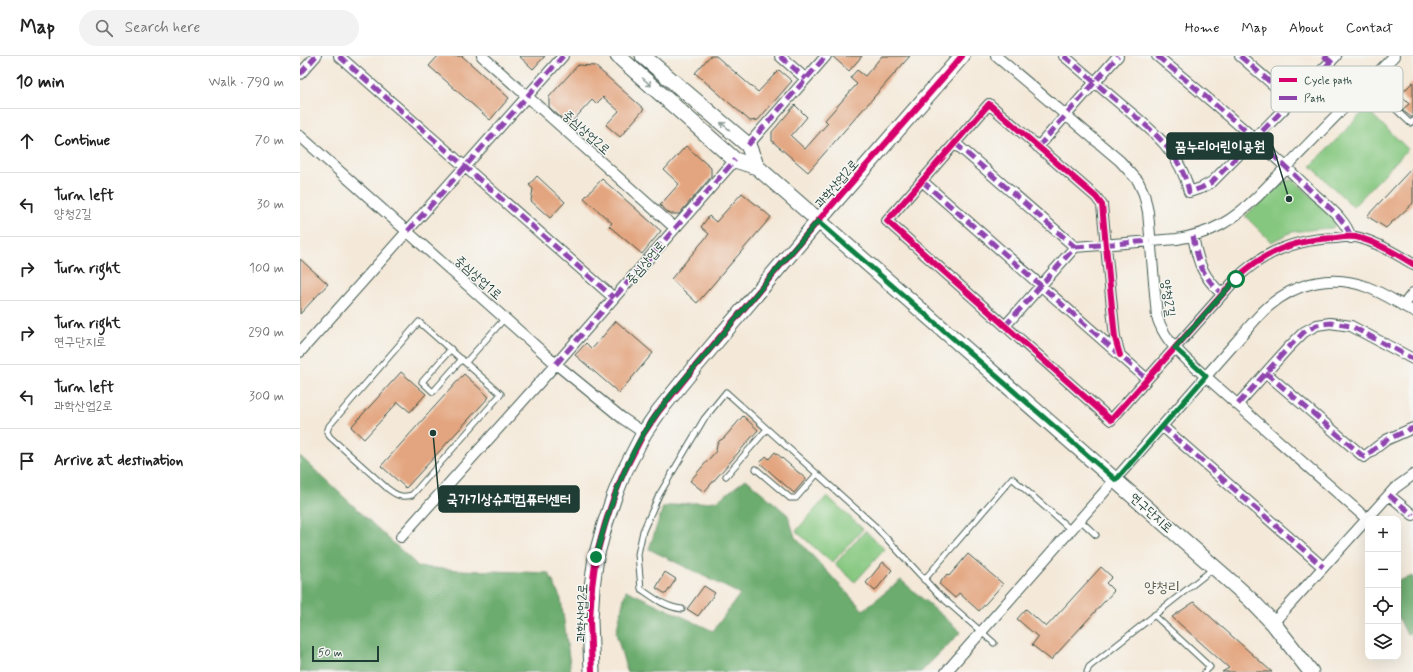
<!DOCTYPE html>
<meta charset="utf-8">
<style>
:root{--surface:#fff;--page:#f2f2f2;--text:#222;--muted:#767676;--line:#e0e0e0}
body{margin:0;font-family:Mynerve,"Poor Story",sans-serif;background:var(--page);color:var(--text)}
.controls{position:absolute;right:12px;bottom:12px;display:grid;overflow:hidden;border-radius:8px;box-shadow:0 4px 16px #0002}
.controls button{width:36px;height:36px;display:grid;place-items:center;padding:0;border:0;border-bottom:1px solid var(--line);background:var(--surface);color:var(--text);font:20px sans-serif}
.scale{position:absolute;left:12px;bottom:10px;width:67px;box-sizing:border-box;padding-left:4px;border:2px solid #1f3d34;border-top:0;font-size:11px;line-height:14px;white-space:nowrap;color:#1f3d34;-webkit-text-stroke:3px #f6f6f2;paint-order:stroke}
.stop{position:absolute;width:12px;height:12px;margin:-9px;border:3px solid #0b8043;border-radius:50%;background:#fff}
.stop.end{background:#0b8043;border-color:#fff;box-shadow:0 1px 4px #0008}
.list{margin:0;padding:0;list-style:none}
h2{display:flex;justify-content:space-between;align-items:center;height:52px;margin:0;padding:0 16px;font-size:17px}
h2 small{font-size:13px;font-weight:400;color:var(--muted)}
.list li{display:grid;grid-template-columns:26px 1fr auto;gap:12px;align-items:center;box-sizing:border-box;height:64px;padding:0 16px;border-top:1px solid var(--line)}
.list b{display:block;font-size:15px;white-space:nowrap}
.list p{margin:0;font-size:13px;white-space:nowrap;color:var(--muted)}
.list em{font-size:13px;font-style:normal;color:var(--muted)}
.icon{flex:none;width:22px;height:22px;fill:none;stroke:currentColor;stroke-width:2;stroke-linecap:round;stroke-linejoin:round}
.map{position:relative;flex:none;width:1113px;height:616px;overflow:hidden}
header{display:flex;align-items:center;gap:24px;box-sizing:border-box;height:56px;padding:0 20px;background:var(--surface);border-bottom:1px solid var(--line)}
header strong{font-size:19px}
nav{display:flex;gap:22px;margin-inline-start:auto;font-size:14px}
.search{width:280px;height:36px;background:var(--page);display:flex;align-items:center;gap:10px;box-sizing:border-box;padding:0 14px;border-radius:22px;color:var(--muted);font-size:15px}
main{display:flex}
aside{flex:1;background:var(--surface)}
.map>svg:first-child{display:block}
</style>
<header>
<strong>Map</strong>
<div class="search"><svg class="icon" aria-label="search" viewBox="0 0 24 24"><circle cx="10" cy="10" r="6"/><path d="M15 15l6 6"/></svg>Search here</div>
<nav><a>Home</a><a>Map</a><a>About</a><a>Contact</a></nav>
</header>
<main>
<aside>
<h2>10 min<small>Walk · 790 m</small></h2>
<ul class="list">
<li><svg class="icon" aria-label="ahead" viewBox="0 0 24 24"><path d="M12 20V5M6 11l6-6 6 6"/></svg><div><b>Continue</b></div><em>70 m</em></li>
<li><svg class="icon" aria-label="left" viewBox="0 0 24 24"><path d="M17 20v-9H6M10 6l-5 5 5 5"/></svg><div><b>Turn left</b><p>양청2길</p></div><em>30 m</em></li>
<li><svg class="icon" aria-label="right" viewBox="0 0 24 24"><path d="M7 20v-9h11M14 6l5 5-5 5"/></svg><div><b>Turn right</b></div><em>100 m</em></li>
<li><svg class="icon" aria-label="right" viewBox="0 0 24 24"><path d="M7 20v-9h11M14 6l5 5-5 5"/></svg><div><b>Turn right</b><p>연구단지로</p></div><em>290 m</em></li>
<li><svg class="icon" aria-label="left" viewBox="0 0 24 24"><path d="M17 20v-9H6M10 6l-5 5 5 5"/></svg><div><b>Turn left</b><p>과학산업2로</p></div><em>300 m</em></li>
<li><svg class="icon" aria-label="arrive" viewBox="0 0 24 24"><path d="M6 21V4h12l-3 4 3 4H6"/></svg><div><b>Arrive at destination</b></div></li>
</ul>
</aside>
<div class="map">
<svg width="1113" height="616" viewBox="0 0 1113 616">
<rect width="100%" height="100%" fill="#f6f6f2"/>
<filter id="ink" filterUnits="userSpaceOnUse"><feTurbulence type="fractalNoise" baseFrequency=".025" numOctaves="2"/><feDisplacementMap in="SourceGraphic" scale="8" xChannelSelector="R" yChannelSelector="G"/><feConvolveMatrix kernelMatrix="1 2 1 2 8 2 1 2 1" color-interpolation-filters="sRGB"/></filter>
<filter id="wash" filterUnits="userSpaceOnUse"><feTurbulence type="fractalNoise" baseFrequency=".012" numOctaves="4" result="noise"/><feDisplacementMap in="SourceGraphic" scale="16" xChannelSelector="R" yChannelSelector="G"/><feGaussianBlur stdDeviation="0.9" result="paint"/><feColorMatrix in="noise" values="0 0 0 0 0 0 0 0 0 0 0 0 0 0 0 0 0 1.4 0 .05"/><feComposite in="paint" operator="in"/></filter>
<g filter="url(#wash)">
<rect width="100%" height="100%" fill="#f4e9d9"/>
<!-- green -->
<path fill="#85c77f" stroke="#52825a" d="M1066,53L1108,93L1053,151L1011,110Z
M994,124L1037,164L1033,172L1018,173L992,176L971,186L945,160L983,125Z
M527,440L563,473L532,507L496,475Z
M565,475L585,493L555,526L535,508Z"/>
<!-- forest -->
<path fill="#6cac6e" stroke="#467451" d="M0,400L119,511L159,514L249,517L261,543L271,616H0Z
M446,423L488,459L495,481L563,554L601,524L661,576L621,616H327L316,577L326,534L413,575L440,538L349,493L363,451L380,448L417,445Z
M1113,520V576L1107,578L1098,561V525Z"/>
<g id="blocks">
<!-- building -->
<path fill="#e3a57f" d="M138,0H162L209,42L190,64L129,10Z
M219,0H245L233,13Z
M410,0H416L458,36L479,14L492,25L458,64L450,65L395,17Z
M532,0H562L549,15Z
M582,0H610L508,116L472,85V76L495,49L507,61L491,80L505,93L528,67L525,64L557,28L550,22L557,14L565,20Z
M278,9L295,10L344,53L320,81L306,69L319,55L303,41L296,48L292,44L269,69L249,51V41Z
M1113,26V61H1111L1102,54L1109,48L1100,39Z
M386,90L411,112V121L379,158H370L360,149L379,128L364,114Z
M1113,111V147L1094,165H1093L1086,172L1067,160Z
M237,120L265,146L250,162L231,145L233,133L229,129Z
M302,123L361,175L342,198L309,170L312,167L284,142Z
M442,137L471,161L397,247L371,223L409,178L401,171L409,160L416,166Z
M0,203L28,228L0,258Z
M316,265L353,297L319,337L275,299L286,287L292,293Z
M101,316L126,338L110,356L98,346L64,383L51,371Z
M164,318L189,341L106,432L81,410Z
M443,360L458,374L404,436L390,425L416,395L417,388L419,385L424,382Z
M475,396L506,423L494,437L460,407L466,400L469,403Z
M668,498L703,528L679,555L659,537L655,542L639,528L647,518L649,520Z
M583,506L592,514L575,535L566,527Z
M801,511L812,521L806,527L814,535L751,604L732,589L738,581L717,563L726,553L746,571Z
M365,516L376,523L366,538L356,532Z
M404,530L415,537L398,560L387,553Z
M894,546L972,616H922L929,612L872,561Z"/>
</g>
</g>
<g filter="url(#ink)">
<use href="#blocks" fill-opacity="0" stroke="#3f574d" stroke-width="1"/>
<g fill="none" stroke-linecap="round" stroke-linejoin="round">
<!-- lane casing -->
<g stroke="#3f574d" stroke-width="7">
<path id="lane" d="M1068,27L1110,67L1113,65
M119,266L201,338L112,439C101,442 96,439 88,433L30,381L27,376L29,370Z
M151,293L122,326L133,336L162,303
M166,306L205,262
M456,413L490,442H496L517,418
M426,420L467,373
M780,464L796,479
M624,524L712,422L771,474
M382,553C365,551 354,542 341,533L338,498L343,475L359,439L404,363L426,336L575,470L637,537L694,587
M854,559L910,611L905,616
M787,616L789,611L914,512"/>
</g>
<!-- street casing -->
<g stroke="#3f574d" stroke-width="12">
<path id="street" d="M39,0L314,242
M182,0L375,172
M480,0L506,23
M696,0L820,105L838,125L844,138L848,156L857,261C864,281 873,290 887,304L1067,463
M764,0C782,15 800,31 818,46C848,71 881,95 889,136L901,132L912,126L1036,0
M857,0C910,44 963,88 1012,136C1026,149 1046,163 1051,182
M940,0L992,45
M0,18L16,0
M0,80L256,308L322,362L344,377
M655,87L775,191L705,270
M448,89L526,0
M738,91L818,0
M622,125L847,323
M893,180C898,206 902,220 922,238
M775,191L877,183C913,177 932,165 958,140L1094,0
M1103,250L1113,237
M0,296L263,0
M820,299L815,282L802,149L796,141L689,48L587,165L811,364L936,223C963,196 997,183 1036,182C1043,181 1053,180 1060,182C1078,187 1097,198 1113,208
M966,317L1064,401L1086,384L1113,372
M938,348L988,292L1004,276L1017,269L1030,267L1051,270L1113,303
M862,370L1023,511
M1089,439L1113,459
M101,481L256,308L435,104
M973,567L1095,432L1113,419
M646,616L936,286C947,274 957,260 969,250C997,226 1033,218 1067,231C1083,237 1098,247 1113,255"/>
</g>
<!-- secondary casing -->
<g stroke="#3f574d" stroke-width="17">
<path id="secondary" d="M318,0L435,104L457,111L669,296L930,525L951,544L973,567L1011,616
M343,0L448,89L457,111
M292,616L290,564L292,531L296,501L305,468L314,441L323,418L344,377L359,355L393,313L518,165L662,0"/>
</g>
<!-- lane -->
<use href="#lane" stroke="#fff" stroke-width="5"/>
<!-- street -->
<use href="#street" stroke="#fff" stroke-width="10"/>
<!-- secondary -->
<use href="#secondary" stroke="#fff" stroke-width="15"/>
<!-- quiet -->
<path stroke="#8e44ad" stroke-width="5" stroke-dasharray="10 5" stroke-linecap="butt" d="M39,0L314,242
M480,0L506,23
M764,0C782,15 800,31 818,46C848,71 881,95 889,136L901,132L912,126L1036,0
M857,0C910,44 963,88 1012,136C1026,149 1046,163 1051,182
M940,0L992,45
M1024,0L1031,6
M0,18L16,0
M655,87L775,191L705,270
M448,89L526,0
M738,91L818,0
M622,125L847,323
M108,175L263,0
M893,180C898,206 902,220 922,238
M775,191L850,185
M256,308L435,104
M966,317L1064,401L1086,384L1113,372
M938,348L988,292L1004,276L1017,269L1030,267L1051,270L1113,303
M862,370L1023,511
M1089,439L1113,459"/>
<!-- cycleway casing -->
<g stroke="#f6f6f2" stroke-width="8">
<path id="cycleway" d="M820,299L815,282L802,149L796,141L689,48L587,165L811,364L936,223C963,196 997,183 1036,182C1043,181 1053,180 1060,182C1078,187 1097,198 1113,208
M292,616L290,564L292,531L296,501L305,468L314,441L323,418L344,377L359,355L393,313L518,165L662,0"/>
</g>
<!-- cycleway -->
<use href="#cycleway" stroke="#d6006c" stroke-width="6"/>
</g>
<!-- one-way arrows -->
<defs><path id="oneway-shaft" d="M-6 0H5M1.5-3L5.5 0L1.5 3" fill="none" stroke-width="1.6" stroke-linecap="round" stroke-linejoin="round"/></defs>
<g stroke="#8f9e9a">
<use href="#oneway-shaft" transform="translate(347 26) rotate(42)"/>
<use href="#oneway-shaft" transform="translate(425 70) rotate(-140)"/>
</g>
</g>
<g fill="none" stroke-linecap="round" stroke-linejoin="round" filter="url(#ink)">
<!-- route -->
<path stroke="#0b8043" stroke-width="5" d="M296,501C307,458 321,415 344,377C363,346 389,318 412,291C447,249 482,207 518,165L816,424L906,320L875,292L936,223"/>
</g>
<g text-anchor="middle" stroke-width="3" stroke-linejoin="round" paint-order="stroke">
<!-- street labels -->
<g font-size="13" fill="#1f3d34" stroke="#f6f6f2">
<text transform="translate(287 76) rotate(42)" y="5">중심상업2로</text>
<text transform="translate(536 127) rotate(-49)" y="5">과학산업2로</text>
<text transform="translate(345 206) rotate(-49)" y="5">중심상업로</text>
<text transform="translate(179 221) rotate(42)" y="5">중심상업1로</text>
<text transform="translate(869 242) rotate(82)" y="5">양청2길</text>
<text transform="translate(852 456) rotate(42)" y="5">연구단지로</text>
<text transform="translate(281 557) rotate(-88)" y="5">과학산업2로</text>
</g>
<!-- quarter labels -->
<g font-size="15" fill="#64614e" stroke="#f6f6f2">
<text x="862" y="536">양청리</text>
</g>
</g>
<!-- legend -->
<rect x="971" y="10" width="132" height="46" rx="6" fill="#f6f6f2" stroke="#b6beb9" stroke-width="1"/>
<rect x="979" y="22" width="18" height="4" fill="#d6006c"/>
<rect x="979" y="40" width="18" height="4" fill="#8e44ad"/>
<g font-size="11" fill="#1f3d34">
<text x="1004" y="28">Cycle path</text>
<text x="1004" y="46">Path</text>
</g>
<!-- callouts -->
<path fill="none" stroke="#1f3d34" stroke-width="1.5" d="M989 143L973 90M133 377L139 443"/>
<g fill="#1f3d34" stroke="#f6f6f2" stroke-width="1.5">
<circle cx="989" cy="143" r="4"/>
<circle cx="133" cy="377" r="4"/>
</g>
<g fill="#1f3d34" stroke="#1f3d34" stroke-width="1.5">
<rect x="867" y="77" width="106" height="26" rx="4"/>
<rect x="139" y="430" width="140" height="26" rx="4"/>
</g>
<g font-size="14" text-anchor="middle" font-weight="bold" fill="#fff">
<text x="920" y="95">꿈누리어린이공원</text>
<text x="209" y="448">국가기상슈퍼컴퓨터센터</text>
</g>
</svg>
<div class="controls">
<button>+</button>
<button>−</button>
<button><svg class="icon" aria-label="locate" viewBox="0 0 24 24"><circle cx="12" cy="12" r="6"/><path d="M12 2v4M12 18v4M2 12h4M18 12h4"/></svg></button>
<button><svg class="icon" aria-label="layers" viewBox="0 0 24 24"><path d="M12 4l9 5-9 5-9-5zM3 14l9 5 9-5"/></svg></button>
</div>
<div class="scale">50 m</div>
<div class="stop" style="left:936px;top:223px"></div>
<div class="stop end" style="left:296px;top:501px"></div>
</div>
</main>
